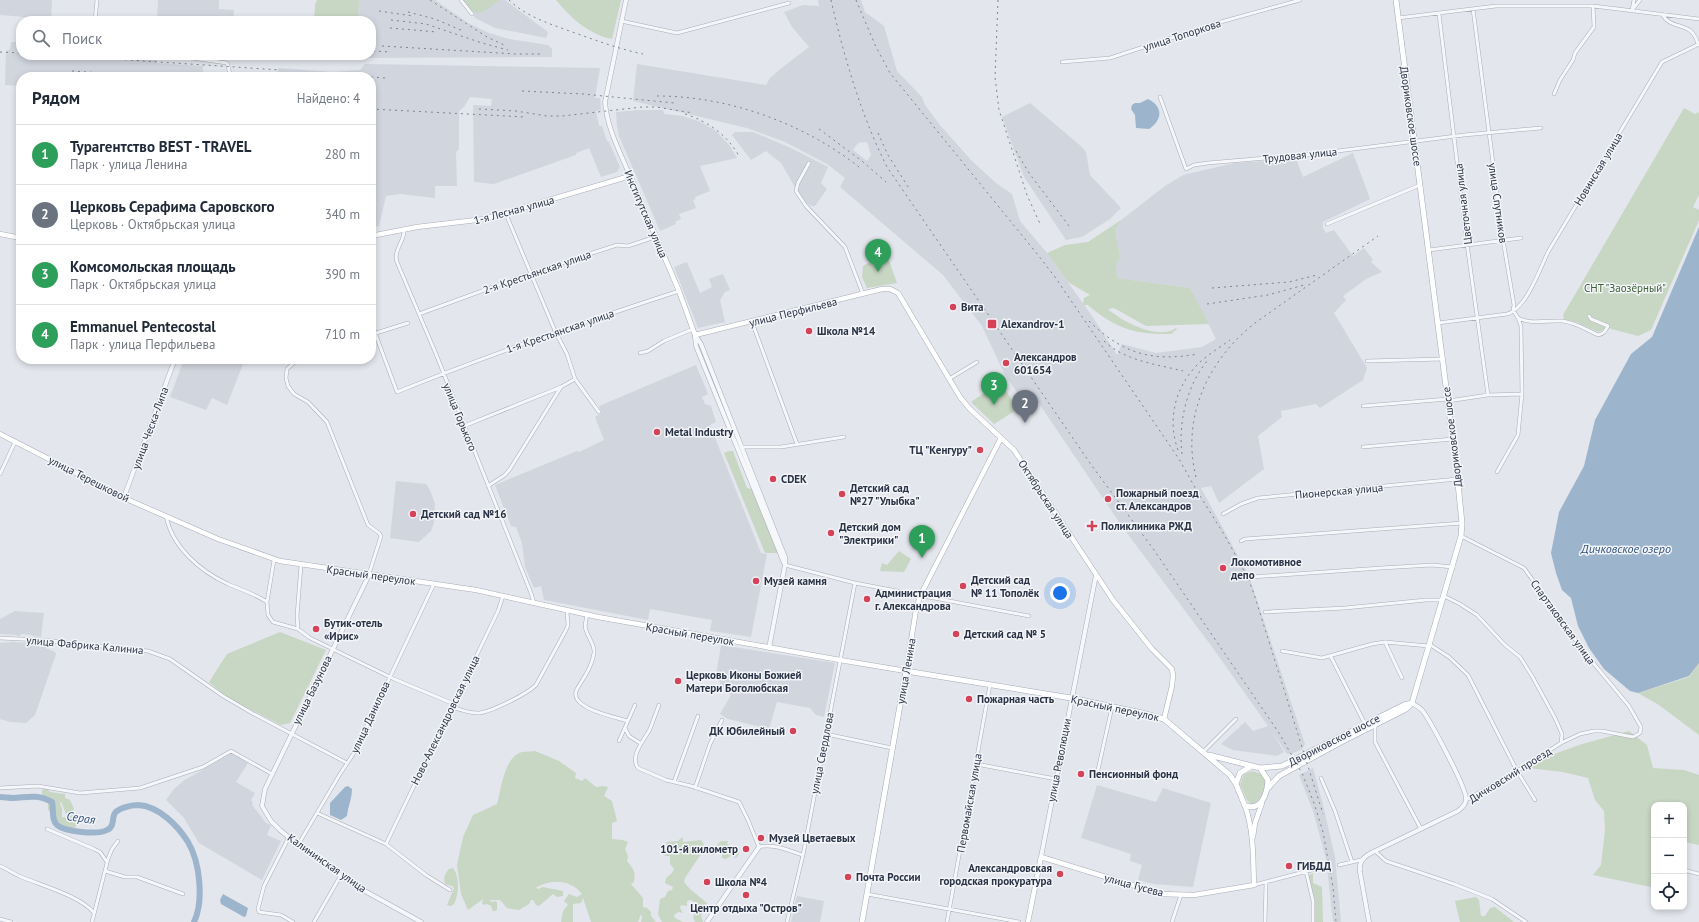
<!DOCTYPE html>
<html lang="ru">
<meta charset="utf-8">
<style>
:root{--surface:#fff;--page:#f2f2f3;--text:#1f2937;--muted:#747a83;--line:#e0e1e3;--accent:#d54358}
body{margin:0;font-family:"PT Sans",sans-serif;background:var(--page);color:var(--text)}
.controls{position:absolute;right:12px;bottom:12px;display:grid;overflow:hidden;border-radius:8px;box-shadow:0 2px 6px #0003}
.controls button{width:36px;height:36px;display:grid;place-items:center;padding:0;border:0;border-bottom:1px solid var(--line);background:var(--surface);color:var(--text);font:20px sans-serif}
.you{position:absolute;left:1060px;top:593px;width:14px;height:14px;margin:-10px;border:3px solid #fff;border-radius:50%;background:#1a73e8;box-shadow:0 0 0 6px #1a73e833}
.badge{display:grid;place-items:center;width:26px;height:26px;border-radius:50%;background:var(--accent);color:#fff;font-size:13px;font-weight:700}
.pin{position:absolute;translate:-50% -33px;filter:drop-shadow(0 1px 2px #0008)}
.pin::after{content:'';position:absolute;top:21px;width:14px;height:12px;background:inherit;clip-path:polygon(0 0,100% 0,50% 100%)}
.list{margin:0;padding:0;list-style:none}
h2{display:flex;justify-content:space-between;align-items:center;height:52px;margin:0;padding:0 16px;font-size:17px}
h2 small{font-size:13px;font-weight:400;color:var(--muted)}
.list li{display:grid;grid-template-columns:26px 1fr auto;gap:12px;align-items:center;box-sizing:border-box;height:60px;padding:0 16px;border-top:1px solid var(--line)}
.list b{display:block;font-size:15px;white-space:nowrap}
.list p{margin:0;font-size:13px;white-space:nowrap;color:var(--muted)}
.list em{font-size:13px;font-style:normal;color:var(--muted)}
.icon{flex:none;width:22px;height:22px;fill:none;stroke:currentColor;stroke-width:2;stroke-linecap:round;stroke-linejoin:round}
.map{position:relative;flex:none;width:1699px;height:922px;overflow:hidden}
.search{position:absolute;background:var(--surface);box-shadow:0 2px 6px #0003;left:16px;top:16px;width:360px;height:44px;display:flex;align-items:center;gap:10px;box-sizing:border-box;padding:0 14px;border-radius:16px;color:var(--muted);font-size:15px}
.panel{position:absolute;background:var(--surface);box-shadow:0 2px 6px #0003;left:16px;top:72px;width:360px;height:292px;border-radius:16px}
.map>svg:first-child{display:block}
</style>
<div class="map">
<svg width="1699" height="922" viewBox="0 0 1699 922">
<rect width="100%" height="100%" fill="#e3e6ec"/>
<!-- built -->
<path fill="#d1d5de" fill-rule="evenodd" d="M0,0H52L51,19L0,15Z
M158,0H219V9L234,10L233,21H157Z
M359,0H435L468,23L489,33L509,39L548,45L552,49V57L355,58V55H371V21H358Z
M500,0H505L548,32L546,38L495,28L475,18L473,12H482Z
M818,0H861L865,12L884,26L897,71L922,97L925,105L939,124L972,161L996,183L1012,194L1020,221L1047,253L1092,316L1117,355L1122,344L1156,353L1202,347L1216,339L1190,288L1117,278L1116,263L1120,258L1115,230L1121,220L1165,186L1183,175L1235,163L1296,159L1303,177L1353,153L1370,199L1323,222V228L1326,233L1334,230L1353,256L1364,248L1373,260L1371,262L1382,272L1366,279L1343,296L1346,300L1334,313L1367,368L1363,380L1320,408L1316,404L1281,411L1282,417L1258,436L1264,469L1219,503L1211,486L1201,488L1249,576L1305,744L1302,749L1291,754H1287L1272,731L1284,752L1277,756L1233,750L1221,744L1245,722L1253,731L1268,726L1215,651L1121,525L1038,402L1025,404L1004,373L982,326L943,275L840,187L845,178L827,164L785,142L747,128L633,101L637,64L766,85L770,78L779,70L809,47L792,27L784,12L803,5L819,6ZM867,142L871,155L867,161L853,150L858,143Z
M11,42H21V55L150,56L156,57V63L203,66V77H21V86L5,85L6,51L10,49Z
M365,64L600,68L595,98H600L601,110L596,111L599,126H602L607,141L609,142L620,167L617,172L601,177L589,148L576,153V155L494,184L474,182L473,105L491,106L492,99L470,97L464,107L459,111V149L456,152L457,186H435V198L400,194L386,196L379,226L371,227V77H278V68L333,72L360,70Z
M1030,103L1082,147L1086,152L1090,175L1121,208L1110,219L1082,237L1066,240L1024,177L1002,117Z
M638,110H663L664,114L683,116L701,122L716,131L730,146L737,158L700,166L710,191L695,197L696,199L693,200L696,208L679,214L681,219L675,222L676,224L660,231L619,136L617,125L616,112Z
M735,132H753L791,148L828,167L821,183L827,189L815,206H811L803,201L781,163L766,151L751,160L732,135Z
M687,262L700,293L712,287L709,279L723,274L730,290L725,292L720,300L725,322L698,328L674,267Z
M184,359H245L227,405L212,398L206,410L170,397Z
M696,365L708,394L702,397L705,404L711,406L716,422L710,425L761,553L767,554L751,637L710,631L712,620L650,609L648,620L544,600L541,586L534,588L525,567L522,543L516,527L511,526L495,485L577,451L579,452L604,440L595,417L602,413L599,406Z
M396,481L426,484L430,490L435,504L434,523L431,531L419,542L390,538Z
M15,611L44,613L41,637L33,636L31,635L21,634L20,636H17V635L0,634V619Z
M13,642L47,644L50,650L55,652L56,654L35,715L26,723L10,722L0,719V643Z
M721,645L835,663L824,717L816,715L810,708L777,702L769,729L728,719L720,714L731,695L721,685L716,675Z
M232,753L248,763L236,782L255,793L251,800L253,803L252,805L266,823L271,825L267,835L281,841L262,880L199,843L184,818L166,800L174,789L183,781Z
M1313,768L1323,805L1335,857L1341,922H1333L1326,859L1313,811L1299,775Z
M1097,785L1156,802L1163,788L1211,803L1193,887L1153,884L1138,880L1142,865L1130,861L1131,854L1081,838Z
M797,896L824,901L820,922H791Z"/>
<!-- green -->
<path fill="#c8d6c4" d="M317,0H359L358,21H314L315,5Z
M462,0H500C481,13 478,21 462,0Z
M556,0H621L612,39C588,34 571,18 556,0Z
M1684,108L1695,114L1699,112V195L1693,207L1699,210V220L1651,330L1638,336L1608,328L1598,332L1576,322L1564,319L1563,315Z
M1121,220L1115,230L1120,258H1121L1116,263L1117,278L1190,288L1209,324L1146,326L1114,308L1108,309C1121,321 1159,341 1176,328L1177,329L1171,334C1135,335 1115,328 1088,305H1083L1084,298L1090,295L1068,282L1047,253L1065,245L1088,242Z
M885,254L888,258L897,283L867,288L862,277L863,266Z
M1000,382L1018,409L994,424L971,402Z
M729,451H733L747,488L752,489L778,553H765L724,453Z
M899,551L911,559L904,572L880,571L882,563L887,565Z
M280,632L326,650L290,723L281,725L228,698L209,682L227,654Z
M1699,663V735L1659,705L1638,693L1689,677Z
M1629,731L1647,745L1653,768L1684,770L1699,775V845L1684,842V805H1654V875L1651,887L1593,875L1601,865L1605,830L1604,811L1595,800L1588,778L1563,772L1528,768L1557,753L1579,745Z
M535,751L559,761L576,773L575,778L582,781L585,778L596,787L603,786L608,787L604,796L612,801L617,821L612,823V839L623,840L628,842L625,849L628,856L627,861C633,868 636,872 634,882L631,884L643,898V907L647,908L651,912V916L656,922H641L642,917L641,914L638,922H591L583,898L581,903L573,904V922H561L563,911L568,905L564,901L569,894L577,897L582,894C571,879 551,879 537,887L536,888L539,889L542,887L563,891V896L557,897L553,894L539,906L536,905L533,900H531L529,904L519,910L507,908L500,900H489L492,902L496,901L497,903V910L495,911H493L491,906L487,904L484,905L482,903L483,899L468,910L461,894L457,865L463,837L473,815L497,804C501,790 504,760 519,753C523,751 530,752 535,751Z
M1253,771L1261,774L1265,781C1265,790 1262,803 1251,804L1247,800L1240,784L1244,774Z
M47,788L50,792L65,794V798L70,800L74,809L72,812L66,814L61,801L60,804L62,808V817L68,818L73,814H76C82,824 73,834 63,829L61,823L60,826H56L54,816L48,810V801L46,797L42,796V790Z
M681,838H683V842L701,840L706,848L715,847L721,841H728L727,844L734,848V851H738L739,854L737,857L735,858L732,855L726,859L722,858V854L720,853L714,855L703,851L685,878L684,882L690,889L707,903V906L701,915L703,922H695L693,918L698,903L690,900L687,901V906L681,905L680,908L683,913L678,912L674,915L675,918L683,922H662L658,914L660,899L665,897L668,891L672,890L673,887L665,883L666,878L672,873L674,869L670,864V856H665L663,853L667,842L678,841Z
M453,868C460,877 459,894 454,904L451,906L447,905L454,888L452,886L445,884C443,877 445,874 449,869Z
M1313,873V883L1322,887L1323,922H1315V899L1308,876Z
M1476,897L1479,900L1481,916H1485L1490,908L1495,907L1514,922H1460L1455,901Z"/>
<!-- water -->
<path fill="#9db4cd" d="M1148,99C1163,106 1163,120 1149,129L1136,128L1135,115L1131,109L1132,105L1135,103H1140Z
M1699,227V663L1689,676L1638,693L1630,691L1604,669L1589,648L1578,626L1571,598L1562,590L1556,573L1551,553L1559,512L1584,466L1595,420L1631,354L1652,337Z
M348,786L352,789C352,799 348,806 347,816L341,820L330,815V803L345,787Z
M223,894L248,908L246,916L244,917L221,904L220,900Z"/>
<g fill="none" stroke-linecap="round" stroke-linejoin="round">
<!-- river -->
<path stroke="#9db4cd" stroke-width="6" d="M0,797C4,797 9,798 13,798C30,797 36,794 52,802C54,809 51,820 57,825C65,832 98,835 107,830C114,827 112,821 114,815C116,808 132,805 138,805C159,806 178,826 188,842C200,862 204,901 194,922"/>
<!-- minor casing -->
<g stroke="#a8adb7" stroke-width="4">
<path id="minor" d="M461,0L472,14
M1634,0L1632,10L1640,0
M1473,9L1503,240L1514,305L1513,310L1518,318L1521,326L1522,394L1518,435L1497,472
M1439,14L1467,244L1488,395
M1662,14C1672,32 1691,19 1698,44
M1398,18L1496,6H1593L1618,9L1699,19
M95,21L97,0
M621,21L677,33L789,3
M170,55L227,63L231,77
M1062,62L1110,58L1217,23L1300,0
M1554,94L1560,80L1573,60L1575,53L1594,27L1593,6
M1160,97L1186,169L1194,165L1208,163L1314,154L1464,135L1541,128
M809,163L798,183L796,191L806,206L845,247L863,294
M506,214L555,331L567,354L575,379L599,412
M1327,224L1420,185
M404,230C405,241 393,250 397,262L436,354L531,593L534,603
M1429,250L1521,238
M419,314L531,273L617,245L628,246L655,237
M1518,318C1532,325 1548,320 1562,321C1575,322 1587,330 1598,335C1604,334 1605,331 1608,326L1591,319L1589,316
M371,322L397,392C490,354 584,322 679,291
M752,322L797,444
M1438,323L1507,314C1526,309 1540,269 1548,252L1662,62L1699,44
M376,333L408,323
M640,353L648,351L664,341L693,329
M298,359L287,369L286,378L288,386L294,394L308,402L327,422L368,525L379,533L381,536L369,574
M329,359L335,362
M1367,361L1443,359
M949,379L977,362
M1448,401L1488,395L1522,394
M1363,406L1448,399
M464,426L561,387L575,379
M741,447H781L844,437
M1363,447L1453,439
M0,474L15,442
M488,486L505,475L510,469L561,387
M1223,514L1241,504L1258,498L1458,479
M166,516C172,547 200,571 228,584C242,590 255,594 267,602L268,615L273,622L298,629L310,638L394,679L454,704
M1461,536L1524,568L1585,653L1629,706L1641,727L1640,733L1633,737L1602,731H1594L1580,734L1561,743L1517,771L1466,800
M1241,541L1245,539L1462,523
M785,565L855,583L1029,616
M1252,577L1381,568L1432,565L1453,567
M1444,596L1460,604L1477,615L1505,645L1520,657L1532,676L1555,718L1562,734L1561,743
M267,602L274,560
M1265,612L1345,608L1426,600H1442
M587,615C586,620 584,626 586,630C588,638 595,644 594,653C592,667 584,677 577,689C567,708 615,717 628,721
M298,629L297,616L301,565
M0,638L42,640L148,651L170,659L223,696L252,713L347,763
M1385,642L1402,678
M1429,644L1449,657L1468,675L1517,771L1535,800
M1282,651L1322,658L1372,644L1385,642L1429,646
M1331,657L1365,724
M659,705C656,713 653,721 650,729C645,739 629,756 638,768L666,780L691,786L739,802L748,820L759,847C773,843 789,851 803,855
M452,707C461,710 471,714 480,713C493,711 527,694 536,685L566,630L568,625L567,612
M1375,725V742L1421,829
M625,728L629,736L640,743
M826,734L892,748
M619,741L635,705
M1203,752L1236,719
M976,764L1056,779
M1098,770L1112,707
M1321,778L1335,811L1352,862
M674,782L698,716
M0,788L38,786L80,793L140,788L203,767L231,751L272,774
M695,788L710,744L722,720
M317,813L386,844L426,875L450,890
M47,829L94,849L100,852L107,862
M289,837L264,886L258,909L259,912L281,915L293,922
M386,844L498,611L503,596
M298,845L340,774L354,753L434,584
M1375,851L1386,861L1395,864L1454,884L1492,899L1526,922
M1339,865L1361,860
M0,866C7,869 13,873 19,876C40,885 81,896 94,913
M1684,870L1699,874
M105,871L125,877H137L183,894
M1306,871L1313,901V922
M1254,885L1323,867
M867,894L1019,922
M0,919L11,922
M92,922L108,859L112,849L118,841
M314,922L341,875
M787,922L803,855L855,583
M947,922L990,685
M1172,922L1181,895
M1265,922L1266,883"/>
</g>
<!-- tertiary casing -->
<g stroke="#a8adb7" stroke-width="5">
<path id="tertiary" d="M626,0L605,102C607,128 620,152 630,176
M695,335L701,344L785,557V565L769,648
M695,337L696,346L784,563
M124,497L175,359
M369,575L265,789L262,806L271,821L280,830L298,845L354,885L421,922
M1041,857L1096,575
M707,922L759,847
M1369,922L1360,872C1359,862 1362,858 1371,853L1458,811C1462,808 1466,804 1466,799C1467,789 1430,720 1422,710C1419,707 1415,705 1412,703"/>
</g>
<!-- secondary casing -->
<g stroke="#a8adb7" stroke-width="5.5">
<path id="secondary" d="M0,234L21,238
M371,236L417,227L485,219L630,176L679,291L695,335L882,289H890L898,293L960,397L970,409L1014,450L1113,600L1152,649L1172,669L1173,675L1172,686L1164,719
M0,434L131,501L218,539L280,561L476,590L598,617L840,660L906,671L916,610L920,596L1001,438
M1253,837L1255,823L1262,803
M1028,922L1041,857L1161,894L1194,895L1254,885C1253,859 1254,831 1245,806"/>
</g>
<!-- primary casing -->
<g stroke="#a2aab8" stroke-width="6">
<path id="primary" d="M1209,755L1260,768L1282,766L1404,705L1412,703
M1236,784L1240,773L1250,767
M1268,788L1279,776L1339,743L1406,709L1412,703L1461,536L1462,523L1456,464L1396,0
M862,922L906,671L1071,698L1142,713L1164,719L1230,775L1236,784L1245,806C1262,811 1267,794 1268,780L1260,768"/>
</g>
<!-- minor -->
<use href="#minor" stroke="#f6f7fa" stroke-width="3"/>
<!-- tertiary -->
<use href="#tertiary" stroke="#f6f7fa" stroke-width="4"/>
<!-- secondary -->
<use href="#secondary" stroke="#fff" stroke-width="4.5"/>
<!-- primary -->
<use href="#primary" stroke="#fff" stroke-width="5"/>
<!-- rail -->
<path stroke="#7b8596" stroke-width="1" stroke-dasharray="2 4" stroke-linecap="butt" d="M430,0L487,37L504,45
M509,0C528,18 551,24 575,33C598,41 619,49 643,54
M831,0C844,57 861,115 887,167L1092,466L1154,550L1279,733L1302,773L1314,803L1323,832L1333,887L1336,922
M856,0L876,47L890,73L1038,255L1055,277L1179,459L1197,491L1225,536L1248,578L1254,594L1323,814
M998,0L995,77L999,110L1027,195L1041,226
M379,11L413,16
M408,12L435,19L463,31
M391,20L426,24L482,43L508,50
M390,28L437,32
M382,46L516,54H540
M373,51L391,52
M0,52L21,53
M53,55L280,70
M72,71L159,77
M274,73L364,77
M207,77L242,72
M371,77L386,78
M522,91L583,94L674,103
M657,96C728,96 803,123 859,167
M371,109L525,117
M479,109L516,111L547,116H562L642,107H656L693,113
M685,114C709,122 727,135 739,156
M819,129L862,161L886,182
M878,133L888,155L910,190
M1016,151L1029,173L1069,226
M1212,288L1289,282L1317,275
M1207,304L1268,295L1304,285
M1089,321C1123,354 1152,362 1198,354
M1104,341C1125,361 1156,364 1183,371
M1178,450C1167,420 1175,387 1198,364C1207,355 1219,348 1230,340
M1182,454C1178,422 1187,386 1207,361
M1196,477C1181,417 1208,360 1255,323L1378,236"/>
</g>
<!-- markers -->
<g fill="#d54358" stroke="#f3f5f9" stroke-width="1.5">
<circle cx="953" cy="307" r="4"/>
<rect x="987" y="319" width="10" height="10" rx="2"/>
<circle cx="809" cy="331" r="4"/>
<circle cx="1006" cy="363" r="4"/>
<circle cx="657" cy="432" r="4"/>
<circle cx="980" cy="450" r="4"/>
<circle cx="773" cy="479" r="4"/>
<circle cx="842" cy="494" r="4"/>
<circle cx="1108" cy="499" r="4"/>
<circle cx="413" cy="514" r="4"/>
<path d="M1090 520h4v4h4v4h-4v4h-4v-4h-4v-4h4z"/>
<circle cx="831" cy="533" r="4"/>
<circle cx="1223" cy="568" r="4"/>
<circle cx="756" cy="581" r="4"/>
<circle cx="963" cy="586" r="4"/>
<circle cx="867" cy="599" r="4"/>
<circle cx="316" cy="629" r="4"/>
<circle cx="956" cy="634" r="4"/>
<circle cx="678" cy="681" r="4"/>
<circle cx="969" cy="699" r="4"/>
<circle cx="793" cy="731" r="4"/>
<circle cx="1081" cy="774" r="4"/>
<circle cx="761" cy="838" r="4"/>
<circle cx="746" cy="849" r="4"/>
<circle cx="1289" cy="866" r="4"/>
<circle cx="1060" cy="874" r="4"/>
<circle cx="848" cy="877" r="4"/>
<circle cx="707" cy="882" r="4"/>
<circle cx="746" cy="895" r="4"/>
</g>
<g text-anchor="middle" stroke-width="3" stroke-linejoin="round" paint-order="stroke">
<!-- street labels -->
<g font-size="11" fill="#2a3345" stroke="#f3f5f9">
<text transform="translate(1182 35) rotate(-18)" y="4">улица Топоркова</text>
<text transform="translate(1411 116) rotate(82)" y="4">Двориковское шоссе</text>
<text transform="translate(1300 155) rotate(-6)" y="4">Трудовая улица</text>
<text transform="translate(1598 169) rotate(-59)" y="4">Новинская улица</text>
<text transform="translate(1498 203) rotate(82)" y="4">улица Спутников</text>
<text transform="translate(1463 204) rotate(-97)" y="4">Цветочная улица</text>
<text transform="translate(514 210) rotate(-15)" y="4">1-я Лесная улица</text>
<text transform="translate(646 214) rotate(67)" y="4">Институтская улица</text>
<text transform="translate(537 272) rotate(-19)" y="4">2-я Крестьянская улица</text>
<text transform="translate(793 312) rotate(-14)" y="4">улица Перфильева</text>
<text transform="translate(560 331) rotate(-19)" y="4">1-я Крестьянская улица</text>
<text transform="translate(460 417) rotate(68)" y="4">улица Горького</text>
<text transform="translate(150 428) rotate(-70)" y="4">улица Ческа-Липа</text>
<text transform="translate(1452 437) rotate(-97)" y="4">Двориковское шоссе</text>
<text transform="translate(89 479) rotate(27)" y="4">улица Терешковой</text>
<text transform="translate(1339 491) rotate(-5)" y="4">Пионерская улица</text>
<text transform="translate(1046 499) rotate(57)" y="4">Октябрьская улица</text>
<text transform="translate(371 575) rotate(8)" y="4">Красный переулок</text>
<text transform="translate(1563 622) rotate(54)" y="4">Спартаковская улица</text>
<text transform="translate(690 634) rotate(10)" y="4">Красный переулок</text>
<text transform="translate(85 645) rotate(5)" y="4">улица Фабрика Калиниа</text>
<text transform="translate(906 671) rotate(-80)" y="4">улица Ленина</text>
<text transform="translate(312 690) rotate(-64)" y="4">улица Базунова</text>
<text transform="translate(1115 708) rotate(12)" y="4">Красный переулок</text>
<text transform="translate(370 717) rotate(-65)" y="4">улица Данилова</text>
<text transform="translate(445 720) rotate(-64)" y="4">Ново-Александровская улица</text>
<text transform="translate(1334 740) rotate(-27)" y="4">Двориковское шоссе</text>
<text transform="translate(822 753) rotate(-79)" y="4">улица Свердлова</text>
<text transform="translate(1059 760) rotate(-79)" y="4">улица Революции</text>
<text transform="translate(1510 775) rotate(-32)" y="4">Дичковский проезд</text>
<text transform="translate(969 803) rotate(-80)" y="4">Первомайская улица</text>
<text transform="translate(327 863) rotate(35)" y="4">Калининская улица</text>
<text transform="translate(1134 885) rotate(15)" y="4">улица Гусева</text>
</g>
<!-- park labels -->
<g font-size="11" fill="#3e6236" stroke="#f3f5f9">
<text x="1625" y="292">СНТ "Заозёрный"</text>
</g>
<!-- poi labels -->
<g font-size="11" font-weight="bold" fill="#2a3345" stroke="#f3f5f9" text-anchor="start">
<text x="961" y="311">Вита</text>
<text x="1001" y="328">Alexandrov-1</text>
<text x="817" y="335">Школа №14</text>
<text x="1014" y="361">Александров<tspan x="1014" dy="13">601654</tspan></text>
<text x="665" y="436">Metal Industry</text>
<text x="972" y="454" text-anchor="end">ТЦ "Кенгуру"</text>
<text x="781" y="483">CDEK</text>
<text x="850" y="492">Детский сад<tspan x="850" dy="13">№27 "Улыбка"</tspan></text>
<text x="1116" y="497">Пожарный поезд<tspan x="1116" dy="13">ст. Александров</tspan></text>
<text x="421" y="518">Детский сад №16</text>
<text x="1101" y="530">Поликлиника РЖД</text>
<text x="839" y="531">Детский дом<tspan x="839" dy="13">"Электрики"</tspan></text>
<text x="1231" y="566">Локомотивное<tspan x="1231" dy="13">депо</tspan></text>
<text x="971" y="584">Детский сад<tspan x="971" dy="13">№ 11 Тополёк</tspan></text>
<text x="764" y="585">Музей камня</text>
<text x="875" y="597">Администрация<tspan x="875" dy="13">г. Александрова</tspan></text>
<text x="324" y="627">Бутик-отель<tspan x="324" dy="13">«Ирис»</tspan></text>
<text x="964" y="638">Детский сад № 5</text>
<text x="686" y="679">Церковь Иконы Божией<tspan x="686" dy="13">Матери Боголюбская</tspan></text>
<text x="977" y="703">Пожарная часть</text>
<text x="785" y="735" text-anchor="end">ДК Юбилейный</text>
<text x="1089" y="778">Пенсионный фонд</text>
<text x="769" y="842">Музей Цветаевых</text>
<text x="738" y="853" text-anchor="end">101-й километр</text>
<text x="1297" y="870">ГИБДД</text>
<text x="1052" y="872" text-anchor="end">Александровская<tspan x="1052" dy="13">городская прокуратура</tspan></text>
<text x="856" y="881">Почта России</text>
<text x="715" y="886">Школа №4</text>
<text x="746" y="912" text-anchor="middle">Центр отдыха "Остров"</text>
</g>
<!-- water labels -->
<g font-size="12" font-style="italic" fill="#31527b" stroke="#f3f5f9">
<text x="1626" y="553">Дичковское озеро</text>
<text transform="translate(81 818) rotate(8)" y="4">Серая</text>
</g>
</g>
</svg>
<div class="controls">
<button>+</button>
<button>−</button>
<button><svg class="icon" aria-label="locate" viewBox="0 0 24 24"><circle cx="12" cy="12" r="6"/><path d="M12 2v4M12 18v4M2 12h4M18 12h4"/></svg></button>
</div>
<div class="you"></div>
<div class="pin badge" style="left:922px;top:558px;background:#2e9e5b">1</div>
<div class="pin badge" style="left:1025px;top:423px;background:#6b7280">2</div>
<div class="pin badge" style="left:994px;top:405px;background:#2e9e5b">3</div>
<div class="pin badge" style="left:878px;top:272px;background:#2e9e5b">4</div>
<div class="search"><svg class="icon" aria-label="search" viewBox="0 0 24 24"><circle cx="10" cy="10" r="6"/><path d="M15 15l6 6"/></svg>Поиск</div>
<section class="panel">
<h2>Рядом<small>Найдено: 4</small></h2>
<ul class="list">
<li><span class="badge" style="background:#2e9e5b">1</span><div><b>Турагентство BEST - TRAVEL</b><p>Парк · улица Ленина</p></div><em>280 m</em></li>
<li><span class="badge" style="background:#6b7280">2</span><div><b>Церковь Серафима Саровского</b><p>Церковь · Октябрьская улица</p></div><em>340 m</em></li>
<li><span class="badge" style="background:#2e9e5b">3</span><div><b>Комсомольская площадь</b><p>Парк · Октябрьская улица</p></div><em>390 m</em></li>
<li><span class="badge" style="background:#2e9e5b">4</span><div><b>Emmanuel Pentecostal</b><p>Парк · улица Перфильева</p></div><em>710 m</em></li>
</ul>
</section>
</div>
